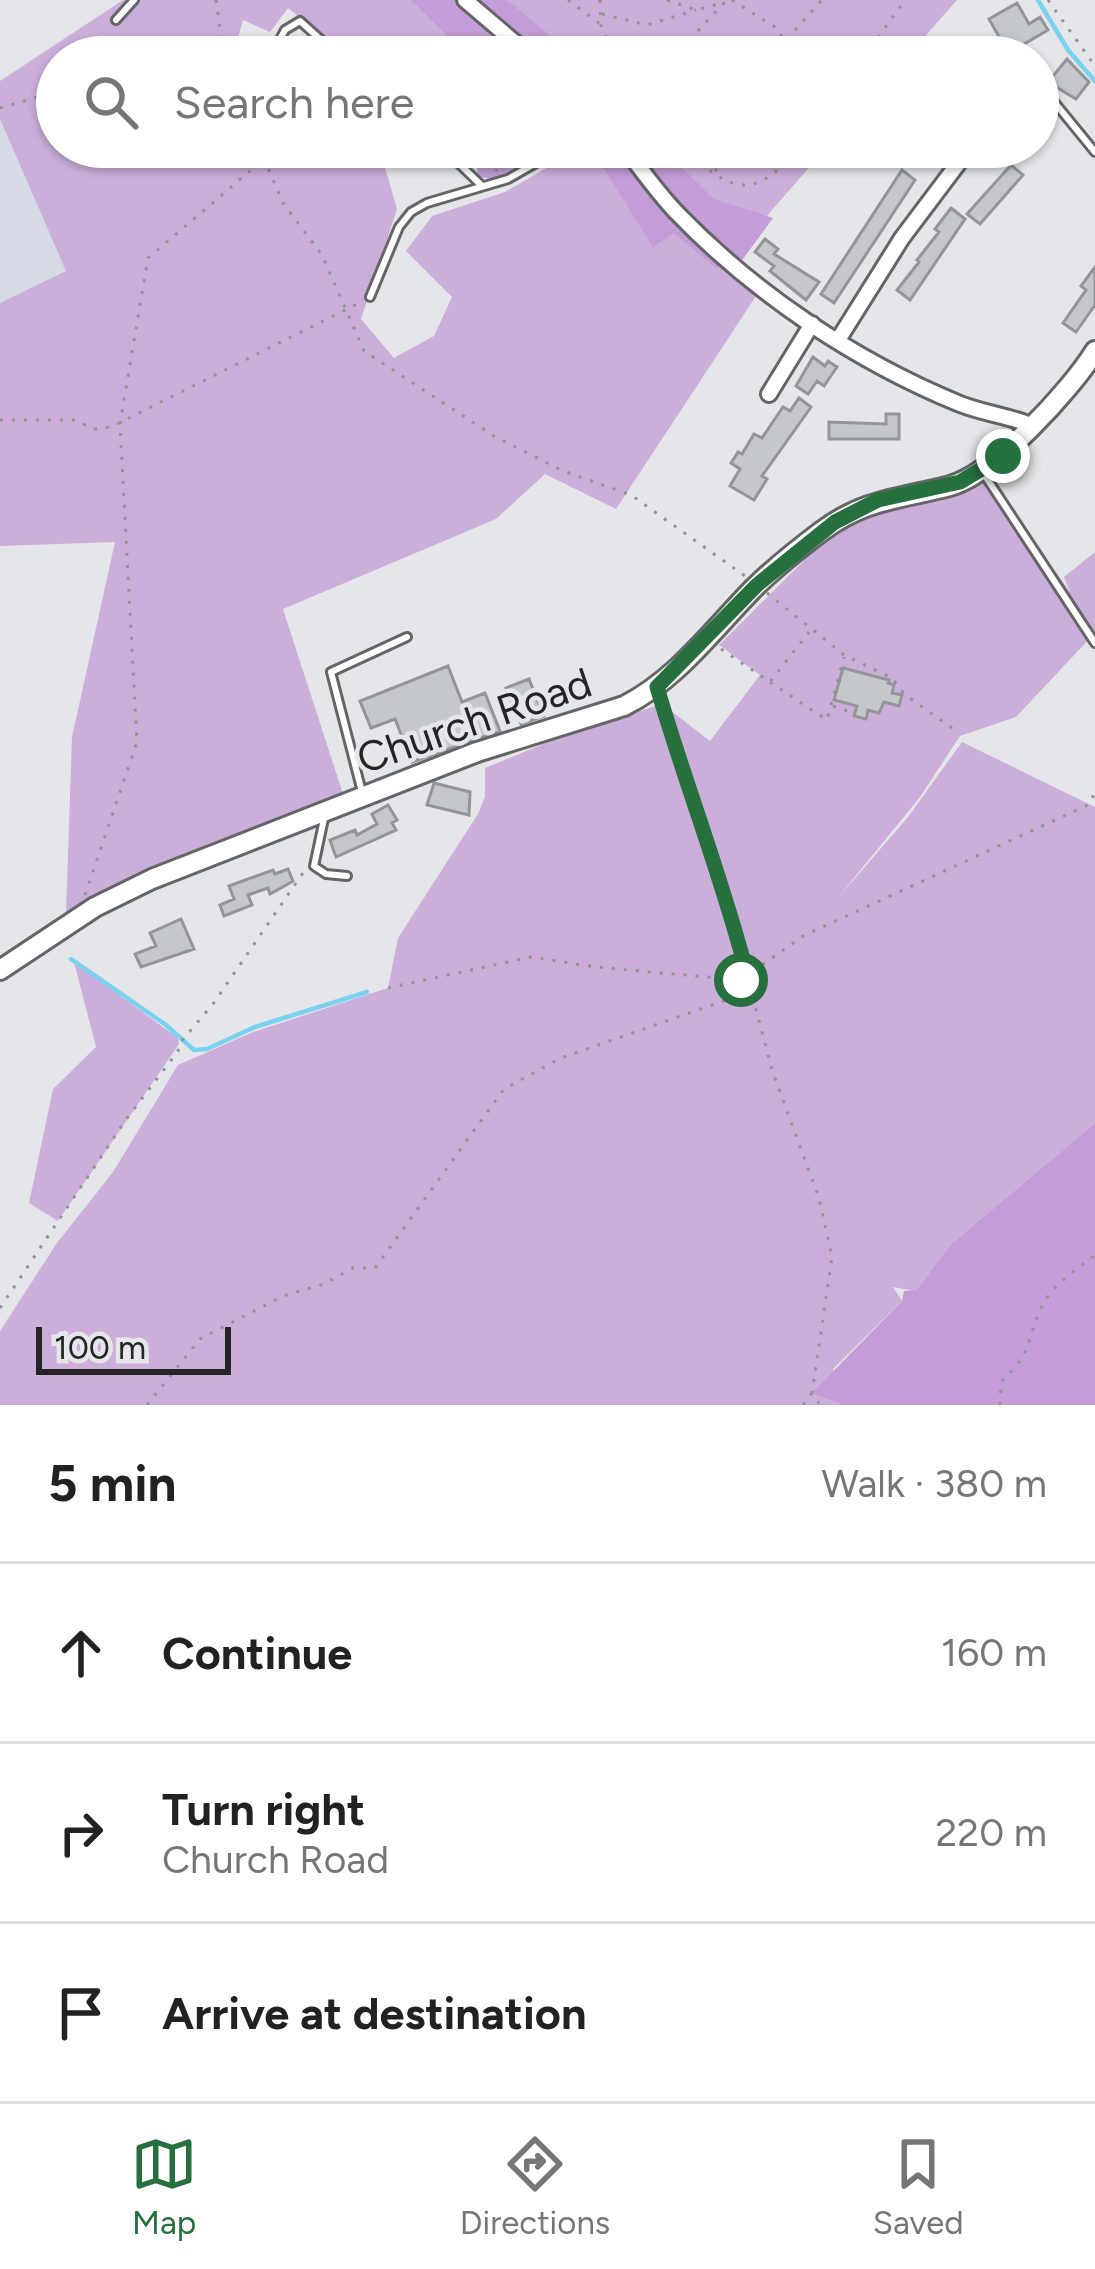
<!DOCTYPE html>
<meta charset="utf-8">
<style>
:root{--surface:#fff;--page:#f6f6f6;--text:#222;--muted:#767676;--line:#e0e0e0;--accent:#26703e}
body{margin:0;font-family:Figtree,sans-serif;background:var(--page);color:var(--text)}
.scale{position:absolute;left:36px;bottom:30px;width:195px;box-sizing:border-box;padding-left:12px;border:6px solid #242425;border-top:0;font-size:33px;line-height:42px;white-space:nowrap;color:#242425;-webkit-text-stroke:9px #e5e6e9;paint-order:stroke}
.stop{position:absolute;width:36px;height:36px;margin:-27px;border:9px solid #26703e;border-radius:50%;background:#fff}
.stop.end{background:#26703e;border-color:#fff;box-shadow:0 3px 12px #0008}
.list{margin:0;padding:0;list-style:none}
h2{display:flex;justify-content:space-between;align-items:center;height:156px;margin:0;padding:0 48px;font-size:51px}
h2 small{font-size:39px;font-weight:400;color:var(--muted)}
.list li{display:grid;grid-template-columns:78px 1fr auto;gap:36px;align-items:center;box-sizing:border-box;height:180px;padding:0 48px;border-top:3px solid var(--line)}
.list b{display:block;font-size:45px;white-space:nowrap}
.list p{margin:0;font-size:39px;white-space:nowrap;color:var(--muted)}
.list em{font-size:39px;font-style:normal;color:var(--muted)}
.icon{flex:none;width:66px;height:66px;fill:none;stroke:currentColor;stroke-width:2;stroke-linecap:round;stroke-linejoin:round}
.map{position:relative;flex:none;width:1095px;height:1405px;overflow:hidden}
.search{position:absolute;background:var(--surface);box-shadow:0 3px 9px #0004;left:36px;right:36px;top:36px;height:132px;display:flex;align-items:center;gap:30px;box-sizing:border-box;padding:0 42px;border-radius:66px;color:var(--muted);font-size:45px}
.sheet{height:696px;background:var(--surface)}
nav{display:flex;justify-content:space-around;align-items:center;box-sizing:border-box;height:168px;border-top:3px solid var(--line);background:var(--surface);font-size:33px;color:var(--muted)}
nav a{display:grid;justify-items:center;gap:6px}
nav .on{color:var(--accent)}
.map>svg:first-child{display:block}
</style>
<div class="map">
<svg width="1095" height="1405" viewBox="0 0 1095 1405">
<rect width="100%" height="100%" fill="#e5e6e9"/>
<!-- built -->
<path fill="#d6dae4" d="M0,119L67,272L0,303Z"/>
<!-- green -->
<path fill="#ccaedb" d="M123,0H957L907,57H348L288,8L270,32L243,20L233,57H57V147H389L382,157L397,209L361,319L394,358L434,336L452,297L406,251L432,216L505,192L583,147H616L756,296L616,509L545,474L496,519L283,609L343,794L66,914L72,737L115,542L0,546V303L66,271L0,119V81Z
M644,147H827L738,249Z
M982,471L1070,592L1064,577L1095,552V639L1092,636L1016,717L960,736L920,797L837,899L908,817L962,742L1095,807V1123L950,1245L915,1291L893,1287L902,1301L833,1369L845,1405H0V1331L57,1243L113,1172L178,1065L253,1032L388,988L398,938L478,814L485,797V768L568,734L662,704L710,741L760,675L719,645L855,510Z
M74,962L178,1038L179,1044L58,1221L29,1203L53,1089L96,1047Z"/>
<!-- forest -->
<path fill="#c49cd7" d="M411,0H507L576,57H469Z
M475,147H557L513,172L496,179L478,177Z
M572,147H661L714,199L773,218L740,263L716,268L674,233L653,247L604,169L581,162Z
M1095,1123V1405H844L812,1393L902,1301L904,1291L916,1290L950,1245Z"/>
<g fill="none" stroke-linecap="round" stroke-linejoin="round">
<!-- stream -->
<path stroke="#7bd2ef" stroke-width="4.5" d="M1038,0L1068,50L1095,81
M71,959L166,1025L194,1050L207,1049L255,1027L367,992"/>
</g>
<!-- building -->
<path fill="#c5c8ca" stroke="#939597" stroke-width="3" d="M1017,3L1029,24L1040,17L1048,30L1019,47L1016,43L1006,49L989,19Z
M1067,59L1089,82L1076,99L1048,82Z
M1011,165L1023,175L980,224L967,214Z
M902,170L915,180L834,303L821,294Z
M951,208L965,219L910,300L897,290L919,262L917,260L939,232L935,229Z
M765,239L778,249L774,254L819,282L806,300L770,271L774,266L755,252Z
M1095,267V305L1076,332L1063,323L1086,290L1081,286Z
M813,357L825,366L828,361L837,367L824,386L817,381L808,394L796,386Z
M799,398L811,407L762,476L767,479L754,500L730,486L740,469L731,463L738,452L742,454L754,434L762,438L783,407L790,411Z
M886,414H899V439H829V422L886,424Z
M448,666L462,702L485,693L500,731L412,762L395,719L371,728L360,701Z
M843,668L889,680L888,683L894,685L892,693L902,695L899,706L884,702L879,713L868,710L866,719L854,716L857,706L834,700Z
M529,679L544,716L521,724L506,688Z
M434,783L470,792L469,815L427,805Z
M388,805L397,820L392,823L396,830L336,857L330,840L355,830L357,835L377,824L372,814Z
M288,869L293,881L270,894L268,888L248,895L252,905L224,916L220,905L234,899L229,886L273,870L275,874Z
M181,919L194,949L141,967L135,954L156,946L150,933Z"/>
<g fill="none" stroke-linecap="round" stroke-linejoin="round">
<!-- lane casing -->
<g stroke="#646567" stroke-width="12">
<path id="lane" d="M116,20L134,0
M279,41L285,30L300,21L340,57
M1055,103L1095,152
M442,147L482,186
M370,297L399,227L411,212L427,203L508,179L564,147
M984,474L1095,643
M362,792L331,672L407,637
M325,814L314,866L326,874L347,876"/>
</g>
<!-- street casing -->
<g stroke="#646567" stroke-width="20">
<path id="street" d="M465,0L532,57
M624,147C641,169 657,192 676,212C755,294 855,361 960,404C983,413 1008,416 1031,425
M838,340L902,238L960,161
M769,394L812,324"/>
</g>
<!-- secondary casing -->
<g stroke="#646567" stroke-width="24">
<path id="secondary" d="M0,970L95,907L152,879L477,752L624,706C676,680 712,631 752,590C773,569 798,549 822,531C865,499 900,499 950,486C994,474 1071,390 1095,351"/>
</g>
<!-- path -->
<path stroke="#939496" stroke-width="3" stroke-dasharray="3 9" stroke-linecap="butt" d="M216,0L224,57
M568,0L600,24
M600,0L601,25L614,57
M667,0L696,10L722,3
M732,0L778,29L784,42
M1048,0L1095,66
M602,14L647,25L696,10
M204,57L221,45
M673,57L727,0
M771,57L822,0
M864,57L905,0
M0,108L57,91
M259,147L283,203L322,255L364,351L494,436L561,470L631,495L745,576
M682,147C733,194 754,201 800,147
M707,147V155L717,172
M495,171L535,147
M0,420H75L94,429L111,427L363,301
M767,593L844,655L892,678L904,694L952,728
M721,649L770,682L809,632
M770,682L827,720L844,657
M660,699L673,750L731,914L772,1070L819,1198L832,1257L812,1393L820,1405
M833,706L853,713
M85,895L137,742L120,424L148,258L263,160
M388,988L531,957L596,967L741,980L803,936L1090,804L1095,791
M0,1308L125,1121L178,1051L179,1044L213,1004L307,867
M147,1405L200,1339L283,1296L324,1284L353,1268H375L504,1089L561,1058L752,991
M803,1405L812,1393
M1000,1405L1001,1382C1034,1350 1025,1344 1041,1308C1052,1285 1076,1270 1095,1255"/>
<!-- lane -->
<use href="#lane" stroke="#fff" stroke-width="6"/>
<!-- street -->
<use href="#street" stroke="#fff" stroke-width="14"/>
<!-- secondary -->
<use href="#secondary" stroke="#fff" stroke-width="18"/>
</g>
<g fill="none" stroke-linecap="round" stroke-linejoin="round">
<!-- route -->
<path stroke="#26703e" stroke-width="15" d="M741,980L747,974C722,877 685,783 657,687L757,585L835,522L878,500L960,482L1003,456"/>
</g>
<g text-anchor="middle" stroke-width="9" stroke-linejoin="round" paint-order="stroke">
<!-- street labels -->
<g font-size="42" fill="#242425" stroke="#e5e6e9">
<text transform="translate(474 720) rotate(-19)" y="15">Church Road</text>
</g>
</g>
</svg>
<div class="scale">100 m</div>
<div class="stop" style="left:741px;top:980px"></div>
<div class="stop end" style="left:1003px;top:456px"></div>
<div class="search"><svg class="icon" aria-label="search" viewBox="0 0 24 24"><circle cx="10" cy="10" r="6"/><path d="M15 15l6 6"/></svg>Search here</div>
</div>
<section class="sheet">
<h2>5 min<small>Walk · 380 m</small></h2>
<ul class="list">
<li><svg class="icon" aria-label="ahead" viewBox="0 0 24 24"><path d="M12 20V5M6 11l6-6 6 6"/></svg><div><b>Continue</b></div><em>160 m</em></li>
<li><svg class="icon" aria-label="right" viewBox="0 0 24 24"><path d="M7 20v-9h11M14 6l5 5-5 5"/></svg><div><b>Turn right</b><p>Church Road</p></div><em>220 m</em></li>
<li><svg class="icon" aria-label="arrive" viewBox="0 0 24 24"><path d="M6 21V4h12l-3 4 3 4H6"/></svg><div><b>Arrive at destination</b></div></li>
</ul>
</section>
<nav>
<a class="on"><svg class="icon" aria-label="map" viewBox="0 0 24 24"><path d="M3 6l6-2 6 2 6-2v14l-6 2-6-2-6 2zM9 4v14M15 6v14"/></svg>Map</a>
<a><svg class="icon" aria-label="directions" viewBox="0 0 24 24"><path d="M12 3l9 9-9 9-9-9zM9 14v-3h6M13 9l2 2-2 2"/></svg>Directions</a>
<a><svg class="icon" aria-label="saved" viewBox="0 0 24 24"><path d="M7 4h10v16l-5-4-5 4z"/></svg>Saved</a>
</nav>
